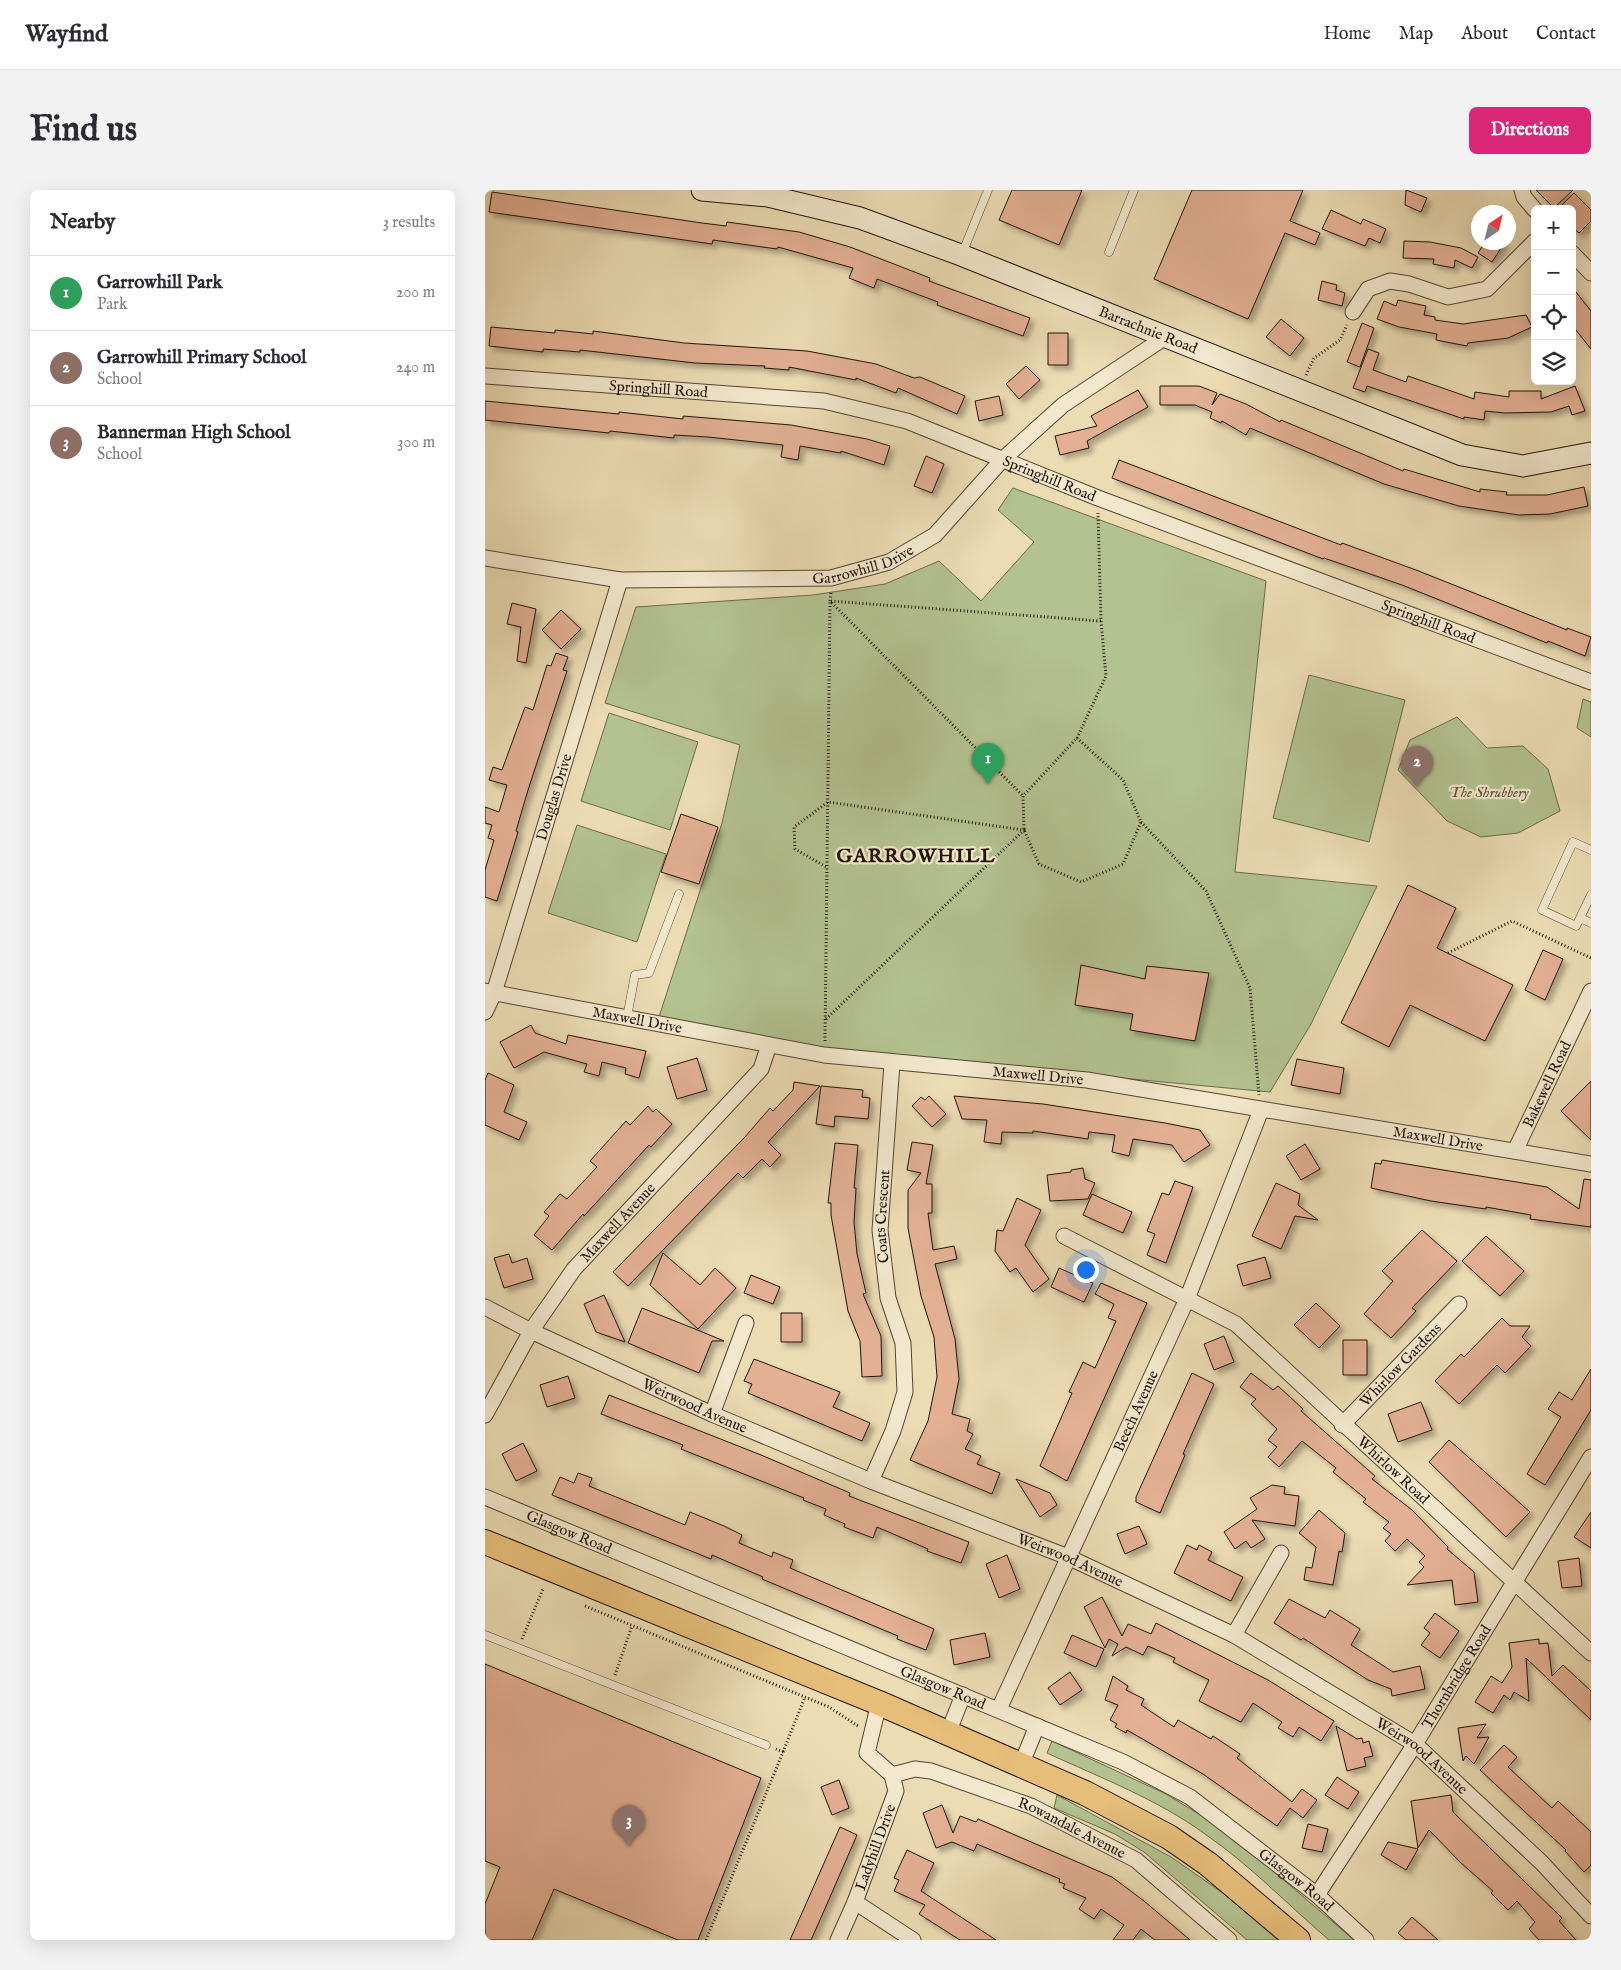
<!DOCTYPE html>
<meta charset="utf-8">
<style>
:root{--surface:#fff;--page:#f2f2f3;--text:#2b2b33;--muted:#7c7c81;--line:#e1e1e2;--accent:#db2777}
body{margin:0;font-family:"IM FELL English",serif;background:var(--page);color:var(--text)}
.controls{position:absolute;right:15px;top:15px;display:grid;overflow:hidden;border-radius:8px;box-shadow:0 5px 20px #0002}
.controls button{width:45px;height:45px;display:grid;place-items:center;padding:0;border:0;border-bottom:1px solid var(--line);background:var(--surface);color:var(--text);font:25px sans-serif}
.compass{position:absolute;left:986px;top:15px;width:45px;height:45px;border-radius:50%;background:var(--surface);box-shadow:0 5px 20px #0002;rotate:35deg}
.you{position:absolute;left:600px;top:1079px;width:18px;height:18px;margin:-12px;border:4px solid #fff;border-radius:50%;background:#1a73e8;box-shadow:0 0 0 8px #1a73e833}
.badge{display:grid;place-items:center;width:32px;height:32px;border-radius:50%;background:var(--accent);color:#fff;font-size:16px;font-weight:700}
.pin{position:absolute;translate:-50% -41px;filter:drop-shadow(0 1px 2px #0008)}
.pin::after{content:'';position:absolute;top:26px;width:18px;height:15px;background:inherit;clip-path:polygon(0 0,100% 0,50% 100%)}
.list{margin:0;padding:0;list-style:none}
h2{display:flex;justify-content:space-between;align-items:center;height:65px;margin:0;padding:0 20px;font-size:21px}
h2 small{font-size:16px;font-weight:400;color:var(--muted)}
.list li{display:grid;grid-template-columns:32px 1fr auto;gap:15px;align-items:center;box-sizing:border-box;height:75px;padding:0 20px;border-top:1px solid var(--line)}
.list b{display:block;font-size:19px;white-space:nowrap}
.list p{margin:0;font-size:16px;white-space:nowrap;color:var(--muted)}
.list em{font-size:16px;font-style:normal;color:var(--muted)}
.icon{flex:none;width:28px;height:28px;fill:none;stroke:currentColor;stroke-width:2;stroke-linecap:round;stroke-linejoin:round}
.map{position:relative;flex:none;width:1106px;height:1750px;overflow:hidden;border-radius:8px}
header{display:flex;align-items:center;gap:30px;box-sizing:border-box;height:70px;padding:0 25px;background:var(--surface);border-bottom:1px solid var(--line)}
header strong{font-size:24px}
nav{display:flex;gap:28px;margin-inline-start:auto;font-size:18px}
.intro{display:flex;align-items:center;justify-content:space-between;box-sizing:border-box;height:120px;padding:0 30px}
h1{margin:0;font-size:35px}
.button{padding:12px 22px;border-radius:8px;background:var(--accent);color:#fff;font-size:18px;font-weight:700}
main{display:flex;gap:30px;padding:0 30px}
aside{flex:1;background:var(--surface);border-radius:8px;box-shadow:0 5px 20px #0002}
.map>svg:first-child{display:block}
</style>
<header>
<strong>Wayfind</strong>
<nav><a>Home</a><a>Map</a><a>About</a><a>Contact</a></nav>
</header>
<div class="intro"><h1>Find us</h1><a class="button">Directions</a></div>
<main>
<aside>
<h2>Nearby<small>3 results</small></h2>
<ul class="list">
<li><span class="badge" style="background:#2e9e5b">1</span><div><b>Garrowhill Park</b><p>Park</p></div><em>200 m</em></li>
<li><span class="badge" style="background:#8d6e63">2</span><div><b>Garrowhill Primary School</b><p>School</p></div><em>240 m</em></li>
<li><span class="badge" style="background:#8d6e63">3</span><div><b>Bannerman High School</b><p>School</p></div><em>300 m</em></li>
</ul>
</aside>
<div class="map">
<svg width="1106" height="1750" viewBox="0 0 1106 1750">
<defs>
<filter id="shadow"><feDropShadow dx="4.5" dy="4.5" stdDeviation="2.5" flood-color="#0004"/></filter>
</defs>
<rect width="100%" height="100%" fill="#ecdcb4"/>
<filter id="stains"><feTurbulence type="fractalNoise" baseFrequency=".004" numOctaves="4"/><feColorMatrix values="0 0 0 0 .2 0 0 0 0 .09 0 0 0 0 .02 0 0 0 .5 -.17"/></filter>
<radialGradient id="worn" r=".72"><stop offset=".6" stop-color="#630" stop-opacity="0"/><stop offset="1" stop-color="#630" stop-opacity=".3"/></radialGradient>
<!-- green -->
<path fill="#b3c290" stroke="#6a6b4b" d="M528,298L781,391L750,682L892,696L826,834L785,902L412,867L344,859L173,830L237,633L255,555L120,513L151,417L328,405L400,394L454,371L496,411L549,352L513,320Z
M824,485L920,510L884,652L788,628Z
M1098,509L1106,512V547L1092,538Z
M124,523L213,552L185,640L96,611Z
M972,527L1002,558L1038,556L1063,579L1075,621L1033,643L996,647L962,631L913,580L925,550Z
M92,635L181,664L152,752L63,723Z
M567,1551L681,1604L740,1640L869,1750H844C803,1715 765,1675 720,1644C672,1609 616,1588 562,1563Z
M572,1605L686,1667L738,1703L793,1750H762L659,1662L630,1644L569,1618Z"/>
<!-- building -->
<path fill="#e3b094" stroke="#221406" filter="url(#shadow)" d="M527,0H597L574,55L514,30Z
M707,0H818L805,31L835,43L830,55L800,43L763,129L669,89Z
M921,0L942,8L936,22L920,15Z
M1051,0H1088L1069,18Z
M7,2L217,33L241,36L242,32L314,42L365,57L445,88L444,91L545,128L538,146L452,115L453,112L392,89L389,98L364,88L368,78L293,57L292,59L228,50L227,54L4,22Z
M1089,3L1106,20V31L1094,43L1087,37V19H1081L1077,15Z
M846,20L876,34L878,29L901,39L895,53L884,48L880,56L837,39Z
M919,51L945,52L976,58L993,67L987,78L970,70L969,78L948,74L949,69L918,68Z
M1000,52H1020L1007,72L993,63Z
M837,91L852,95L851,100L860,103L857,116L833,110Z
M1087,97L1106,121V159L1087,135Z
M913,110L941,116L939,125L950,127V130L978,134L1041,125L1047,137L1023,148L983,153L982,156L951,150L952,144L914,137L892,129L899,111L911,116Z
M796,129L819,148L805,166L781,147Z
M877,133L889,138L875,177L862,172Z
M6,137L70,143V140L108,144V141L199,153L322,161L391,174L429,188L435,187L480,206L472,224L413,198L411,203L371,188V190L304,177V180L279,178L280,176L210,173L95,160V162L58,159V162L4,156Z
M563,143H583V175H563Z
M883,159L894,163L888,180L921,192L923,186L989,209L990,202L1024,207V201H1056V209L1090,196L1100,221L1087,225L1084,216L1066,222L1020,223L1000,221L999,230L979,227V229L882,196L880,202L868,198Z
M541,176L555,190L534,209L521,194Z
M675,196H714L732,203L727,215L735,204L761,214L795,232L796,230L918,281L919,279L995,302V299L1022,302L1021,305H1062L1099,297L1103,316L1065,324L1034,325L974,316L899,294L765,238L761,245L737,231L736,233L725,228L727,222L710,215H675Z
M653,200L663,217L602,251L604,258L575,265L570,246L612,236L606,226Z
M514,206L518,225L494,231L490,211Z
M0,211L134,224V222L198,229V226L306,235L382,249L405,256L399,275L356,261V263L315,256L313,270L296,267L298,255L223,247L189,245V248L125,241L124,243L0,230Z
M441,266L459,274L447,303L429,296Z
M634,270L856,355L857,353L931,380L1082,440V438L1106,447L1100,466L1063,451L1062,453L917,395L839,368L838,369L627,288Z
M27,413L51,419L41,473L32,471L36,437L22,434Z
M76,420L96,439L76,459L57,440Z
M71,463L83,467L78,480L82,481L43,600L31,641L33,642L12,711L0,707V680L9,650L3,648L7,635L0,633V617L14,622L22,595L4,590L8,577L17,580L40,517L48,520L62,475L66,476Z
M196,624L233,637L214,694L176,682Z
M923,695L971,718L952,758L1028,795L1000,851L925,815L904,857L856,833Z
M1058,760L1078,769L1060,810L1040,800Z
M596,775L660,789L662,776L724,783L710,851L645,840L648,824L590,815Z
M46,835L50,843L81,854L83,845L161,861L154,888L140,884L141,878L117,872L114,886L99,882L102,874L59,862L29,878L15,852Z
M212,868L222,900L192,909L182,877Z
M812,869L859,878L855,904L806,895Z
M3,883L29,895L19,922L42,932L34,950L0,935V890Z
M1106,891V950L1076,921Z
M309,892L335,896L283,952L296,965L285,977L277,969L258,988L253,983L143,1096L128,1082L259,948L285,918L288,921L308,900Z
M336,896L378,900L377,907L385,908L383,929L350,926L349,937L331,934Z
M444,906L461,924L447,937L427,916L436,907L440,910Z
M469,906L558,914L680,933L715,940L725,955L699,972L687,955L648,949L644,966L627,962L630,945L604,942L603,949L548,941V943L517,942L516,954L499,952L502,930L477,929Z
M163,916L168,922L171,919L187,934L166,957L164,955L99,1026L98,1024L67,1060L49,1045L64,1026L59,1022L75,1004L82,1009L112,977L105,971L141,931L145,935Z
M427,952L448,955L441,994H447V1023H443L448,1060L469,1056L472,1069L450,1074L470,1149L474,1189L467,1224L485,1229L482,1241L488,1244L480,1259L496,1266L492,1274L515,1283L507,1304L425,1270L443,1231L452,1187L449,1147L436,1106L423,1038V1000L436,983L422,980Z
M350,953L373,955L369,998H371L369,1032L372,1064L381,1103L378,1104L396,1146L397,1186L377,1187L375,1151L363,1121L346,1025V1013H343Z
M820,954L835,979L816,990L801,966Z
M897,970L1062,997L1094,1019L1099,989L1106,990V1037L1045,1029L1046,1025L1001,1017V1019L946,1011L886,998L890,973L896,974Z
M598,978L600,989L610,993L603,1009L565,1011L562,985L586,982V980Z
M690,991L708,997L681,1073L662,1065L670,1044L662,1041L677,1003L684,1005Z
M791,993L815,1004L813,1015L833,1030L810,1026L796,1059L767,1046Z
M607,1004L647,1022L638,1043L598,1025Z
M532,1008L556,1020L540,1055L564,1089L548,1102L531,1078L525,1082L510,1061L512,1040L518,1041Z
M937,1040L972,1071L927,1118L931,1121L906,1148L879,1124L908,1091L897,1081Z
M1001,1046L1039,1081L1015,1106L977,1071Z
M178,1063L215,1095L230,1078L251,1098L213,1139L165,1095Z
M24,1064L27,1073L42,1068L48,1089L19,1098L9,1068Z
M780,1067L786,1088L758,1096L752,1075Z
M574,1078L608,1093L599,1112L566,1097Z
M266,1085L295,1097L288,1114L259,1103Z
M616,1093L662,1113L582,1291L555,1276L587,1203L584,1202L598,1172L610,1178L631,1131L623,1128L629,1114L610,1104Z
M119,1105L140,1152L111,1142L99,1114Z
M831,1113L855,1136L834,1158L809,1135Z
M157,1118L210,1139L239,1151H227L214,1183L143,1153Z
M296,1123H317V1152H296Z
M1017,1128L1025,1136H1045L1037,1147L1046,1156L1020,1183L1012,1175L974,1214L950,1191L976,1164L979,1167Z
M739,1146L749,1172L729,1180L719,1154Z
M858,1150H882V1185H858Z
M269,1169L355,1202L348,1217L385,1233L377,1251L263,1203L267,1194L259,1191Z
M1106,1179V1220L1060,1295L1042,1284L1076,1227L1063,1219L1074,1202L1087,1210Z
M707,1183L729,1194L698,1264L700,1265L675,1323L651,1312V1307Z
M766,1183L788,1200L793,1196L818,1219L816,1221L890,1286L887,1289L927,1320L963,1357L962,1359L989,1382L993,1412L970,1415L967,1390L922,1395L939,1377L934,1372L940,1366L922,1349L910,1361L900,1351L906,1344L898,1338L904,1332L878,1312L881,1309L848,1282L851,1278L817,1251L794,1277L783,1267L792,1257L783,1250L792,1239L766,1214L771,1209L755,1197Z
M83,1186L90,1208L62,1217L55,1195Z
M124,1205L276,1265L365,1303L364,1306L484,1352L476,1373L442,1361L443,1359L392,1337L388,1348L359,1337L360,1334L339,1325L341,1319L318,1310L319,1308L196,1259L198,1255L116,1224Z
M936,1212L947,1240L913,1252L903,1224Z
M964,1250L1045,1322L1021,1347L944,1272Z
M38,1253L52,1281L31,1291L17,1264Z
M93,1283L107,1288L104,1296L200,1335L205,1322L239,1336L257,1345L254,1353L287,1367L288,1362L308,1370L305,1378L449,1439L441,1460L412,1449L413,1446L277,1389L278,1387L227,1365L226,1369L67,1305L75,1287L89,1293Z
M531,1289L565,1303L572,1315L555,1327Z
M787,1295L800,1297L799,1304L814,1306L810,1336L767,1330L780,1349L766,1358L761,1351L750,1359L739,1342L772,1319L765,1308Z
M834,1320L860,1343L857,1362L854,1361L848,1395L819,1390L821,1377L827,1378L831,1357L814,1343Z
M1106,1322V1358L1089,1347Z
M654,1336L662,1354L640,1364L632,1344Z
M702,1355L712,1360L714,1355L727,1362L723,1370L758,1387L746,1411L689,1383Z
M522,1365L535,1399L514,1408L501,1374Z
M1094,1368L1097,1396L1077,1398L1073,1371Z
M617,1407L637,1446L643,1434L666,1444L671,1433L783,1490L849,1531L836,1551L814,1537L808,1547L793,1538L797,1532L768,1513L756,1532L714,1511L724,1490L688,1472L690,1468L663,1456L658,1465L641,1457L627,1466L633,1454L624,1449L620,1458L599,1417Z
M804,1409L840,1428L845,1420L875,1439L866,1455L908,1482L935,1476L940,1499L907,1506L906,1499L883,1490L818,1448L816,1450L789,1433Z
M950,1423L974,1441L955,1468L936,1455L945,1443L939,1438Z
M500,1443L505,1467L469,1475L465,1450Z
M587,1445L619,1459L611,1477L579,1463Z
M1054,1449V1454L1063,1453L1067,1486L1078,1475L1106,1501V1530L1041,1468L1044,1511L1029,1502L1025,1510L1019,1505L1008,1523L990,1512L1006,1486L1017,1493L1027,1477L1024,1453Z
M0,1474L276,1588L213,1750H193L69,1699L47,1750H0V1714L15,1677L0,1671Z
M585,1482L597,1500L575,1515L563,1498Z
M628,1486L643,1496L641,1500L659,1509L656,1515L689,1537L693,1530L726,1549L728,1546L755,1564L752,1568L807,1612L817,1599L832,1610L818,1628L805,1618L792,1636L718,1584L642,1540L641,1543L630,1537L632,1534L625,1530L633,1515L620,1510Z
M1001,1534L992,1548L1004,1547L989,1574L981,1566L978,1571L973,1538Z
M851,1536L872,1549L877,1548L878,1553L884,1551L888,1566L879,1568L881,1576L862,1581Z
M1019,1555L1032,1567L1023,1577L1067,1618L1073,1611L1106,1642V1675L1099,1682L1080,1661L1081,1660L995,1580Z
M852,1587L874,1602L863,1619L840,1605Z
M354,1590L364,1618L347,1625L336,1597Z
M966,1605L968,1622L1077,1728L1074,1731L1091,1750H1054L1044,1739L1050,1732L1032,1711L1023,1720L1006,1703L1008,1701L976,1673L944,1640L933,1658L926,1611Z
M457,1615L468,1643L475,1626L491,1632L493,1629L627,1687L659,1711L705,1750H670L656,1739L648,1750H628L639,1735L616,1719L609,1729L594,1719L601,1708L578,1698L580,1694L574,1692L575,1689L492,1654L489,1661L467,1652L451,1658L438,1623Z
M823,1634L843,1639L837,1662L817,1658Z
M355,1637L372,1645L342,1714L326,1750H305Z
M903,1652L933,1659L921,1680L896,1665Z
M422,1660L449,1673L436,1701L511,1750H475L434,1724L440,1715L409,1701L414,1690L409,1688Z
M927,1727L953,1750H921L913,1743Z"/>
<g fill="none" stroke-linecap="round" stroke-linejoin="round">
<!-- service casing -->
<g stroke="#544632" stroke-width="9">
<path id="service" d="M624,62L649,0
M477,64L503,0
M1106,660L1088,652L1057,720L1091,736L1095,728L1106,733
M1095,728L1106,705
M142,827L150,785L164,783L194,704
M0,1445L281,1555"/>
</g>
<!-- minor casing -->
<g stroke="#544632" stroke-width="17">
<g id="minor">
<path d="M1037,0L1039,7L1050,20"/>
<path d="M1087,63L1106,83"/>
<path d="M868,122L883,99L905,91L924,94L963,107L1002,99L1050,51"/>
<path id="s1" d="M0,186L339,211L422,231L613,308L1106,492"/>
<path id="s2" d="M0,368L135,390L346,388L404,372L450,345L517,270L578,215L679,148"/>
<path id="s3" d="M0,801L339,865L602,890L1106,974"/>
<path id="s4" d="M0,822L9,803L135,390"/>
<path id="s5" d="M1030,961L1106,801"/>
<path id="s6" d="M579,1046L751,1134L1106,1463"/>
<path id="s7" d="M0,1117L46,1141L227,1224L386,1291L583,1367L749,1445L930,1554L1057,1673L1106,1726"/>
<path d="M227,1224L261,1133"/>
<path id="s8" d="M0,1225L46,1141L89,1079L276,879L284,855"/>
<path id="s9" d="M857,1235L974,1114"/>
<path id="s10" d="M386,1291L408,1241L420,1202L418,1153L403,1108L395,1040L407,873"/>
<path id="s11" d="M0,1307L638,1572L705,1607L832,1705L881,1750"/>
<path d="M749,1445L796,1363"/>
<path id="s12" d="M514,1519L702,1109L776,920"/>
<path d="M463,1543L478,1505"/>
<path d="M536,1575L552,1536"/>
<path id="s13" d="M407,1585L430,1579L446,1581L546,1616L651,1670L744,1750"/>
<path id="s14" d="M832,1705L930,1554L1106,1267"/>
<path d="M370,1712L428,1750"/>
<path id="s15" d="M353,1750L370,1712L411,1601L407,1585L382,1563L394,1513"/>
</g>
</g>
<!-- secondary casing -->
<g stroke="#221406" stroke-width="23">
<g id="secondary">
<path id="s16" d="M217,0L283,6L375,28L476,65L977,265L1038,276L1106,263"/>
</g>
</g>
<!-- primary casing -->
<g stroke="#221406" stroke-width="26">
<path id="primary" d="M0,1352L394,1513L600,1603L684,1647L723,1674L813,1750"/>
</g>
<!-- path -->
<path stroke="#221406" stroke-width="3" stroke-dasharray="1 2.5" stroke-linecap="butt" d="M821,185L829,168L855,150L862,135
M346,403L345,411L538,606
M592,548L638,590L656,632L638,674L596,692L554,674L539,640L538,606Z
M592,548L621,486L616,431L613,323
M656,632L721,701L765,798L774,905
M963,763L1027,731L1106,768
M341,829L539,640L343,612L309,637L310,659L343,678
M340,851L345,411L616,431
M100,1416L344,1517L373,1536
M37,1449L58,1399
M130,1485L147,1436
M298,1562L320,1507
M221,1750L298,1562L291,1559"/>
<!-- service -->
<use href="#service" stroke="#f3e8ce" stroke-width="8"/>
<!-- minor -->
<use href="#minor" stroke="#f3e8ce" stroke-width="15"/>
<!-- secondary -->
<use href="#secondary" stroke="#f3e8ce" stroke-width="21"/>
<!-- primary -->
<use href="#primary" stroke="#e6be7a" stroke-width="24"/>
</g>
<g text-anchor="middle" stroke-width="4.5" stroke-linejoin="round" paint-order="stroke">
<!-- street labels -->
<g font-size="15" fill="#221406" stroke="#f3e8ce">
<text dy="5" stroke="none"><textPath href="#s16" startOffset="470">Barrachnie Road</textPath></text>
<text dy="5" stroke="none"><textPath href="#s1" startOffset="174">Springhill Road</textPath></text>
<text dy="5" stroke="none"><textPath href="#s1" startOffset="579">Springhill Road</textPath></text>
<text dy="5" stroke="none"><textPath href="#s2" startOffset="382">Garrowhill Drive</textPath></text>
<text dy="5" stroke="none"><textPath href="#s1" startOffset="984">Springhill Road</textPath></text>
<text dy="5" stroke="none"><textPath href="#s4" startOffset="226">Douglas Drive</textPath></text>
<text dy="5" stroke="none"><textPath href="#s3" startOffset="155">Maxwell Drive</textPath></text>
<text dy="5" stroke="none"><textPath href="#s3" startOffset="560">Maxwell Drive</textPath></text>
<text dy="5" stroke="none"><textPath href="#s5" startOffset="74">Bakewell Road</textPath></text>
<text dy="5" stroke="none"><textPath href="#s3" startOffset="965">Maxwell Drive</textPath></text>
<text dy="5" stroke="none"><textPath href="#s10" startOffset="274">Coats Crescent</textPath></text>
<text dy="5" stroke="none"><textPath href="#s8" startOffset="235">Maxwell Avenue</textPath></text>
<text dy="5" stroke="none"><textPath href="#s9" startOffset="84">Whirlow Gardens</textPath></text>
<text dy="5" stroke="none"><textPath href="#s7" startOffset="232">Weirwood Avenue</textPath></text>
<text dy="5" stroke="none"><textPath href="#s12" startOffset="328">Beech Avenue</textPath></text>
<text dy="5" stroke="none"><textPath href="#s6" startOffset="408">Whirlow Road</textPath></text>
<text dy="5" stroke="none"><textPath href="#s11" startOffset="91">Glasgow Road</textPath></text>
<text dy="5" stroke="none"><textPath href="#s7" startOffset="638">Weirwood Avenue</textPath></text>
<text dy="5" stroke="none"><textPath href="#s14" startOffset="259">Thornbridge Road</textPath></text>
<text dy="5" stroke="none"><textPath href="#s11" startOffset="496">Glasgow Road</textPath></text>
<text dy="5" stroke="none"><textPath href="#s7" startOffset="1042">Weirwood Avenue</textPath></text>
<text dy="5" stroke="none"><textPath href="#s13" startOffset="192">Rowandale Avenue</textPath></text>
<text dy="5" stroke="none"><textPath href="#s15" startOffset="100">Ladyhill Drive</textPath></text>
<text dy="5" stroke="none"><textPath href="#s11" startOffset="901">Glasgow Road</textPath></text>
</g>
<!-- park labels -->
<g font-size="15" font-style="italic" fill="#555136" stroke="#f3e8ce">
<text x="1004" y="607">The Shrubbery</text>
</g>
<!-- district labels -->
<g font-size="20" font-weight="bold" letter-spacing="1" fill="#221406" stroke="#f3e8ce">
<text x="431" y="672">GARROWHILL</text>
</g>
</g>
<rect width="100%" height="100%" filter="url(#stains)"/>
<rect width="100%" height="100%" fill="url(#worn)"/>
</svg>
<div class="controls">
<button>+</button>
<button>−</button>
<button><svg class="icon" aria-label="locate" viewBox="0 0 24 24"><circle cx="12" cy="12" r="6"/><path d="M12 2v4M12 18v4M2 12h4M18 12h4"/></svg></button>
<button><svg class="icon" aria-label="layers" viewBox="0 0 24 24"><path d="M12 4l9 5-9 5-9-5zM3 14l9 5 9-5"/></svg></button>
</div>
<svg class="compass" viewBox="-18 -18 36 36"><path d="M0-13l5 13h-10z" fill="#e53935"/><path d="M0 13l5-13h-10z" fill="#7c7c81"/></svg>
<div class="you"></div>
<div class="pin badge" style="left:503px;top:594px;background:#2e9e5b">1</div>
<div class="pin badge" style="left:932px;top:597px;background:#8d6e63">2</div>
<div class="pin badge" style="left:144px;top:1656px;background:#8d6e63">3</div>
</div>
</main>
